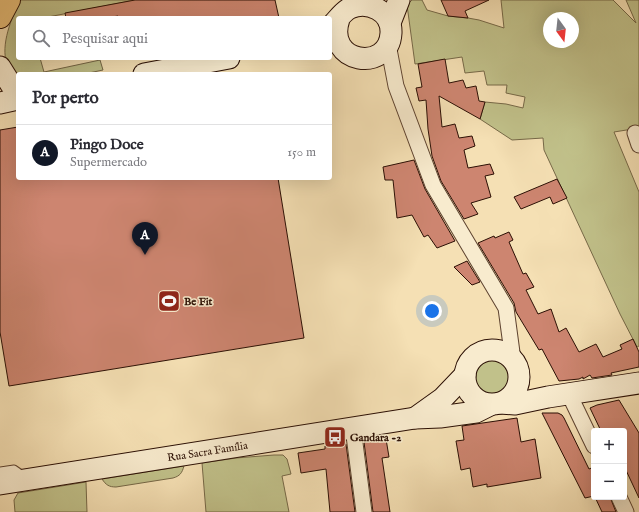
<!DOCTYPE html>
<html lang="pt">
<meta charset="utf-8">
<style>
:root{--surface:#fff;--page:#f7f7f7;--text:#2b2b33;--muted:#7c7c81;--line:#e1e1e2;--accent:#111827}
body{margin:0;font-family:"IM FELL English",serif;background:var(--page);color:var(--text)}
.controls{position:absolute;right:12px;bottom:12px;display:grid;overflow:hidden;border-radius:4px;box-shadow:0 4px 16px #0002}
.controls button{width:36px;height:36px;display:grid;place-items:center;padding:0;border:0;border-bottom:1px solid var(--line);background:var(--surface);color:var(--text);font:20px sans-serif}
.compass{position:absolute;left:543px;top:12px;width:36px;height:36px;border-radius:50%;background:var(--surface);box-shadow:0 4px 16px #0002;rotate:165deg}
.you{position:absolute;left:432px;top:311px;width:14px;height:14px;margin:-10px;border:3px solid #fff;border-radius:50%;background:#1a73e8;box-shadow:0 0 0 6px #1a73e833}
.badge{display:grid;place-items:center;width:26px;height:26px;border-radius:50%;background:var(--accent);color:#fff;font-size:13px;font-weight:700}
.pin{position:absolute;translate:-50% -33px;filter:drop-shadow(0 1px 2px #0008)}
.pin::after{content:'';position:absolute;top:21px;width:14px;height:12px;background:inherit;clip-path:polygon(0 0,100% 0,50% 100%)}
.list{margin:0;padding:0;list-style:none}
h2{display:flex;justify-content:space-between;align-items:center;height:52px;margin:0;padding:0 16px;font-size:17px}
h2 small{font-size:13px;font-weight:400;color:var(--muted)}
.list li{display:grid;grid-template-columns:26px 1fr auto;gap:12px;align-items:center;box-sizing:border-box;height:56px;padding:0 16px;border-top:1px solid var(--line)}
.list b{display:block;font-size:15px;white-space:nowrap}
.list p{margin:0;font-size:13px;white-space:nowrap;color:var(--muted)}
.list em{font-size:13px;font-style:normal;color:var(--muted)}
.icon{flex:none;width:22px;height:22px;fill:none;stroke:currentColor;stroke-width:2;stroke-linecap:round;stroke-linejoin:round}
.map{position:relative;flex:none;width:639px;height:512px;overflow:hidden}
.search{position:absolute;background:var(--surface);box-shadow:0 4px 16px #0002;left:16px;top:16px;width:316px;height:44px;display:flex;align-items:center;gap:10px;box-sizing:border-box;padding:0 14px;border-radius:4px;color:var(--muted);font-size:15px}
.panel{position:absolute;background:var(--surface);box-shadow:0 4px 16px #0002;left:16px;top:72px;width:316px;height:108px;border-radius:4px}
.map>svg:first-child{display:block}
</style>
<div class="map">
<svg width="639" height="512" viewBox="0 0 639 512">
<rect width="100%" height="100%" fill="#f5e0b4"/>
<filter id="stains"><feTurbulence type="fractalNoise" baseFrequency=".005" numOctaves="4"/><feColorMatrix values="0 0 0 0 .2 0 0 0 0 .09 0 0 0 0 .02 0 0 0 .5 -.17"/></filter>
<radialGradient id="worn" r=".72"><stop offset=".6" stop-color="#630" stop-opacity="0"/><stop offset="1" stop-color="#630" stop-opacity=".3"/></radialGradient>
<!-- green -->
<path fill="#c1c18a" stroke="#766847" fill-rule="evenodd" d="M20,0H135L43,18H18V58H40L44,72L100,60L103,70L84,74H18V75C14,72 9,68 7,64C0,45 12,17 20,0Z
M412,0H422L427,10L448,16L468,18L479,20L504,28L501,0H613L636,23L626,0H639V128L614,132L639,192V346L637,347L620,314L544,150L543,138L512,140L480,119L485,102L506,104L523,108L525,97L506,93L507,85H487L484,71L465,73L462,57L415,64L407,5ZM549,18H573V42H549Z
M473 378a19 19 0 1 1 38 0a19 19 0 1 1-38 0Z
M274,455H283L287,459L291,474L282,476L289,512H206L202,463L236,458Z
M184,466C182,473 180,476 173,478L116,487C109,487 106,485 102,479Z
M86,482L87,512H15L14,500L18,493Z"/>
<!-- building -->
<path fill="#cd8570" stroke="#2b0f04" d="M135,0H275L279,18H119L118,16L106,18H66L65,13Z
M441,0H489L465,11L468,18L448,16Z
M445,59L449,83L463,80L466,88L476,86L479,101L485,102L480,119L439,96L442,127L455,124L459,138L472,136L475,146L464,150L468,168L490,164L494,174L485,176L491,197L471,203L478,214L464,219L441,181L432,156L428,129L426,100L419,101L416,88L422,87L418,64Z
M18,127V178H278L304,338L9,386L0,332V130Z
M414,160L425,189L455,241L437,248L428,235L424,237L412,215L397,218L393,180H385L383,167Z
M557,179L567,198L553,204L550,197L521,209L514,197Z
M509,232L513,240L509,242L523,274L526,273L534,287L526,290L538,314L551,309L559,332L566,328L579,352L596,344L603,357L622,349L620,345L633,339L639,352V367L611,373L612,375L592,378L590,375L583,379V377L579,379L559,381L542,349L539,350L516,312L514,303L478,243L494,236L495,238Z
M467,261L480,282L472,285L454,267Z
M619,400L639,433V498L624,466V431H601L590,408L597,405Z
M542,413H558L562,415L564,418L589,469L594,467V496L585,498Z
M517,418L521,442L535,439L541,478L487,487V484L473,487L470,468L461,470L456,441L464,440L462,426Z
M386,439L389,457L382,458L390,512H373L364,442Z
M346,444L355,512H330L326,469L301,473L298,453L325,449V446Z
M595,497H610L616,512H602Z"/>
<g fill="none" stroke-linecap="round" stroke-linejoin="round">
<!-- lane casing -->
<g stroke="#5e4330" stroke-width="9">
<path id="lane" d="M0,471L14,469L24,476"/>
</g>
<!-- street casing -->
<g stroke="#5e4330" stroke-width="17">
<path id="street" d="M388,44L396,86L433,185L506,308L513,360
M635,133L639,145
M569,394L594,446
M353,428L364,512
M619,497L626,512"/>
</g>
<!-- secondary casing -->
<g stroke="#2b0f04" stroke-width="23">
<g id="secondary">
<path d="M390,23L399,0"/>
<path d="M330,27C337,21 342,12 350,8C368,0 392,11 391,33C389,73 324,64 339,19"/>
<path d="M0,67L15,91"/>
<path d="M144,74L229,58"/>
<path d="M0,103L18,99"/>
<circle cx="492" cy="377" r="27"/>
<path d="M500,403L515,404L548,397L639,383"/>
<path d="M415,418L443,398L465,375"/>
<path id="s1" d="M0,484L415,418L440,417L476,412L490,405"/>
</g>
</g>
<!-- primary casing -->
<g stroke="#2b0f04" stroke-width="24">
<path id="primary" d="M0,17L9,0"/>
</g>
<!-- lane -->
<use href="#lane" stroke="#f8ebce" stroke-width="7"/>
<!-- street -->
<use href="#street" stroke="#f8ebce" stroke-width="15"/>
<!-- secondary -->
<use href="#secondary" stroke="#f8ebce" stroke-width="21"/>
<!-- primary -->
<use href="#primary" stroke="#eac07a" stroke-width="22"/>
</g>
<!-- icons -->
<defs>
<g id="stadium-square" transform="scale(1.15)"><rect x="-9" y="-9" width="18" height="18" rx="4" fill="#8f2418" stroke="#f8ebce"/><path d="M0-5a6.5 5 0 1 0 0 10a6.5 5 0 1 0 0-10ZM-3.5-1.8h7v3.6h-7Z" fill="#fff"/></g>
<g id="bus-square" transform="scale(1.15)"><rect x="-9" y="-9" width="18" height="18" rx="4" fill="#8f2418" stroke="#f8ebce"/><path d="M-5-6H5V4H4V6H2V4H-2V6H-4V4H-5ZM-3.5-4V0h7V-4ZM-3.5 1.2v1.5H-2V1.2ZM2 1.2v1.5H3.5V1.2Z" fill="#fff"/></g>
</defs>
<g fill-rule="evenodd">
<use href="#stadium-square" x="169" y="301"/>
<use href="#bus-square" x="335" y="437"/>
</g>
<g text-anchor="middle" stroke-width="3" stroke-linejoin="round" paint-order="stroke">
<!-- poi labels -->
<g font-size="11" font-weight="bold" fill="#2b0f04" stroke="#f8ebce" text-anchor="start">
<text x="184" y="305">Be Fit</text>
<text x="350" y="441">Gandara -2</text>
</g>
<!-- street labels -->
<g font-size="11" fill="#2b0f04" stroke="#f8ebce">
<text dy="4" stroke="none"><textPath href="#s1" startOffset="210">Rua Sacra Família</textPath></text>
</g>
</g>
<rect width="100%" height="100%" filter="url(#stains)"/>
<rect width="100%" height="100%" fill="url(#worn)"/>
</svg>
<div class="controls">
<button>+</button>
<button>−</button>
</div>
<svg class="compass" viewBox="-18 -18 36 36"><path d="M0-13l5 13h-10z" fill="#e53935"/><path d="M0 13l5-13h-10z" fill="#7c7c81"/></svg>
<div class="you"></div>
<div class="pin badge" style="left:145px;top:255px">A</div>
<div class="search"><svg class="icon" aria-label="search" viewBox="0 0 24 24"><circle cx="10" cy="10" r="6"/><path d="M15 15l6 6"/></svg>Pesquisar aqui</div>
<section class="panel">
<h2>Por perto<small></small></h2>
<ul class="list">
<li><span class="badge">A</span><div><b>Pingo Doce</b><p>Supermercado</p></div><em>150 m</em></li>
</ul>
</section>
</div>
